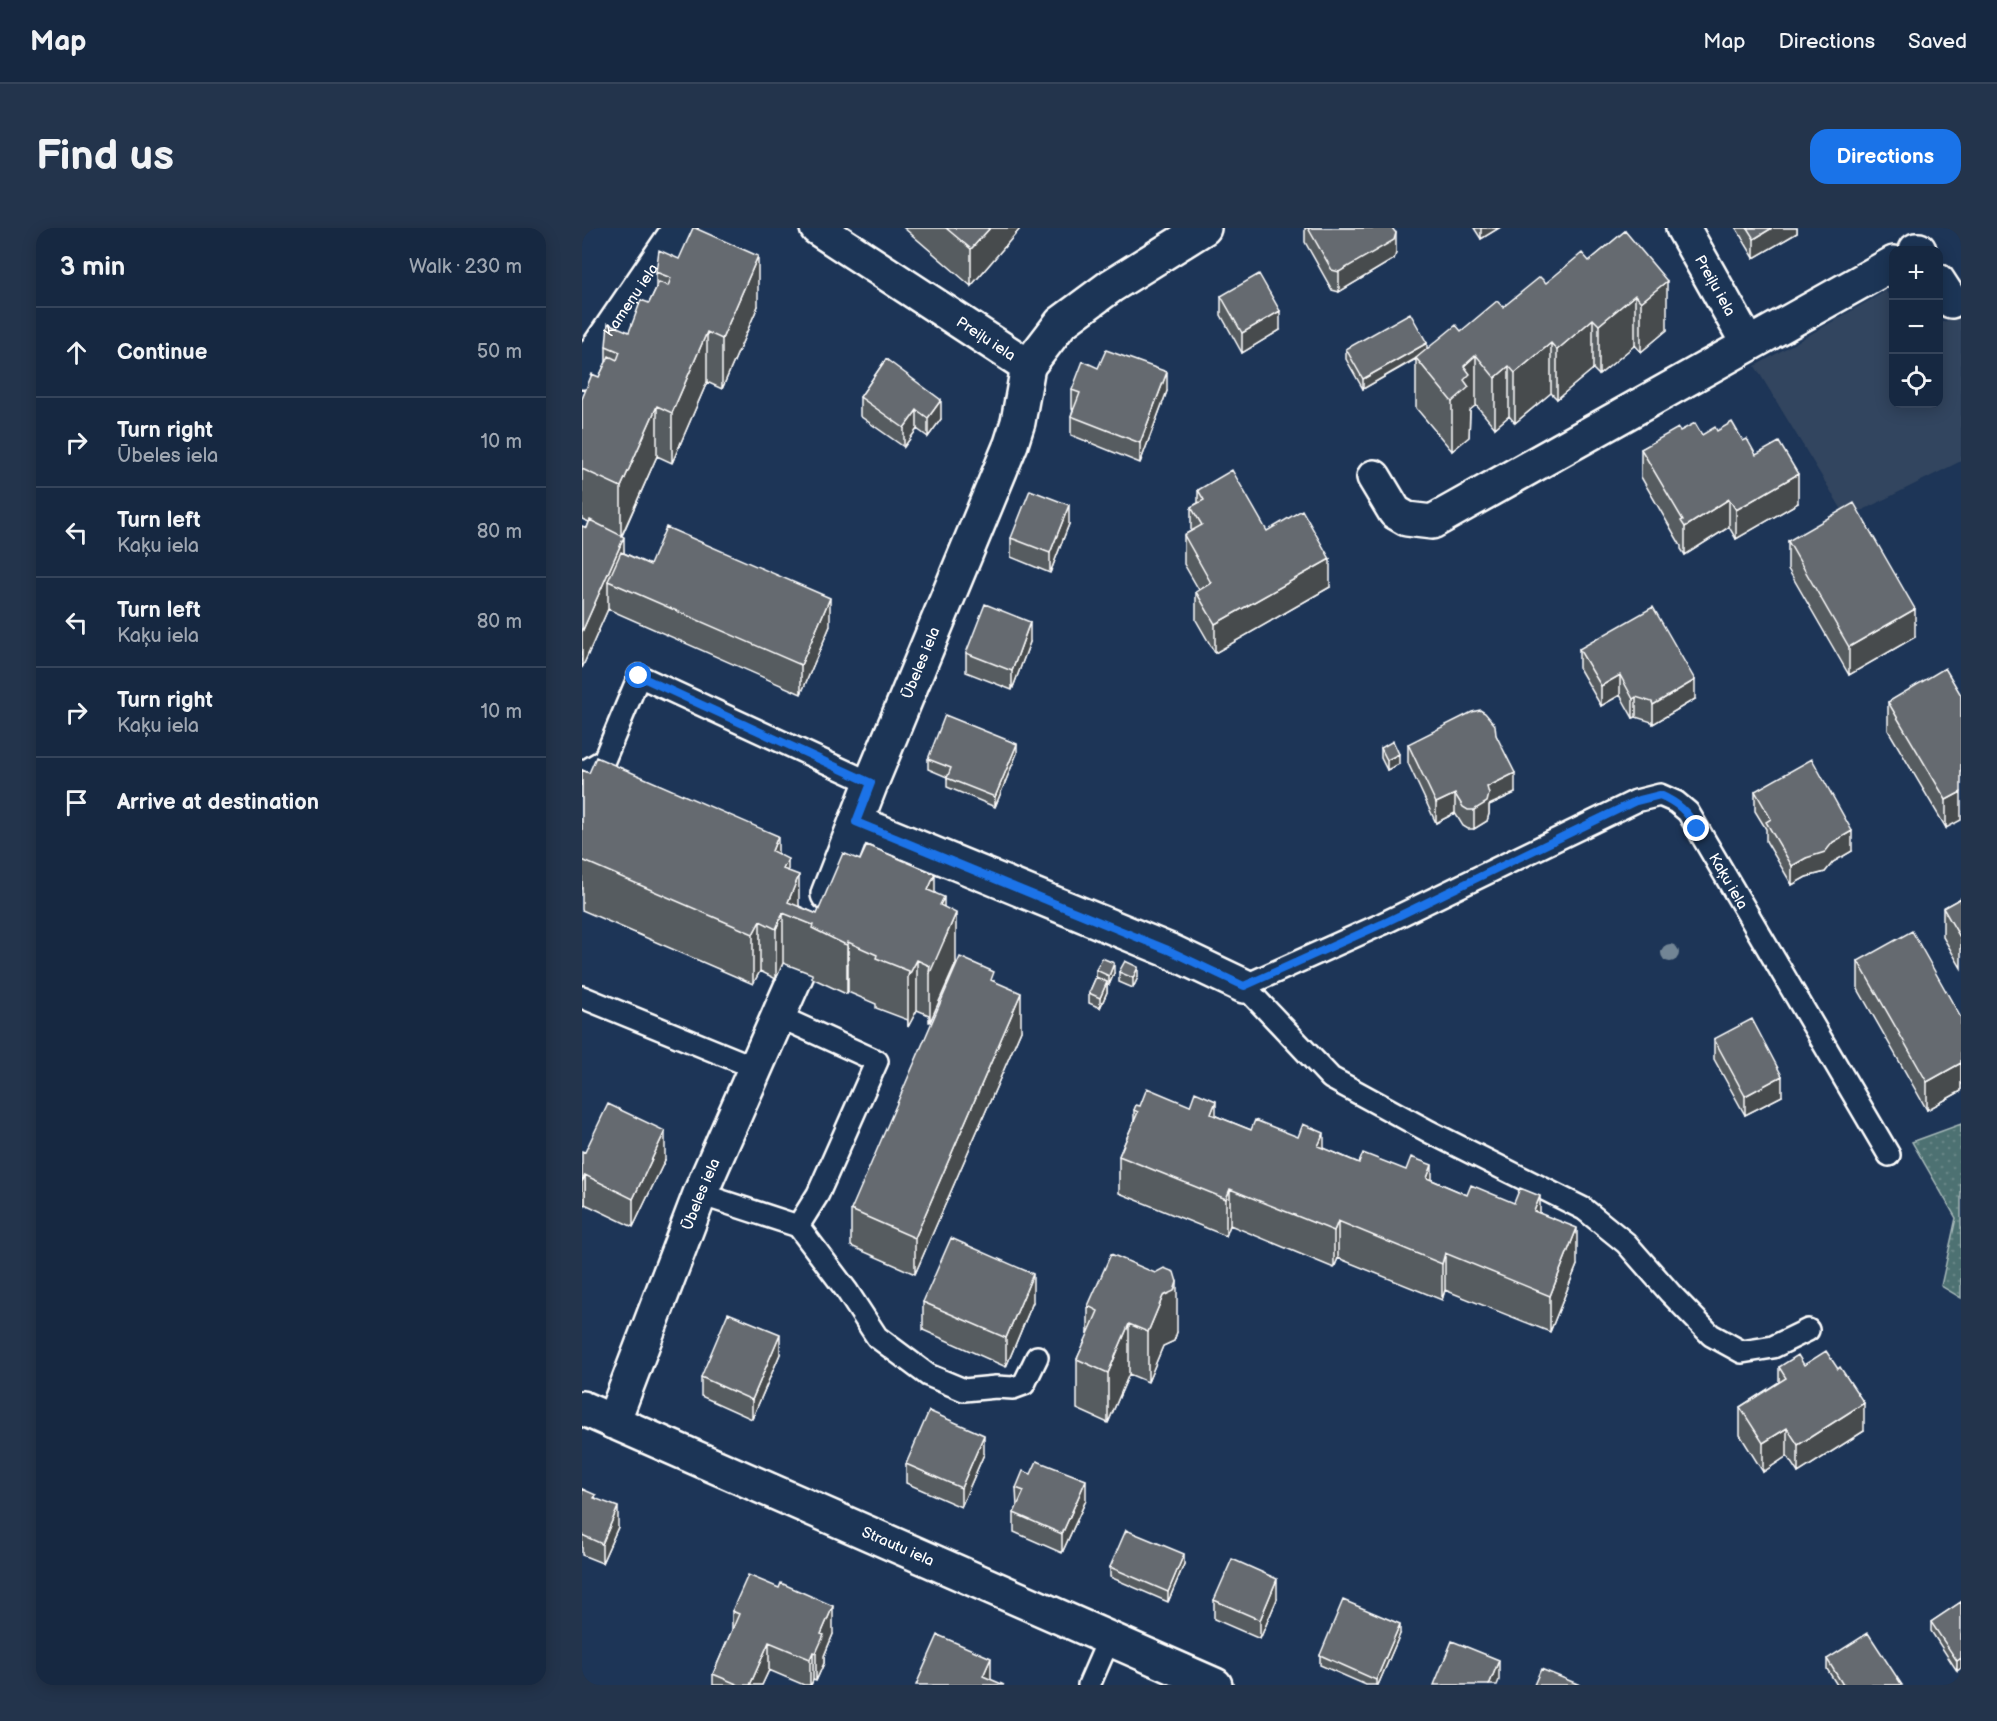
<!DOCTYPE html>
<meta charset="utf-8">
<style>
:root{--surface:#162841;--page:#23344c;--text:#f1f3f6;--muted:#9ea6b1;--line:#35445a;--accent:#1a73e8}
body{margin:0;font-family:"Balsamiq Sans",sans-serif;background:var(--page);color:var(--text)}
.controls{position:absolute;right:18px;top:18px;display:grid;overflow:hidden;border-radius:12px;box-shadow:0 3px 15px #0003}
.controls button{width:54px;height:54px;display:grid;place-items:center;padding:0;border:0;border-bottom:2px solid var(--line);background:var(--surface);color:var(--text);font:30px sans-serif}
.stop{position:absolute;width:18px;height:18px;margin:-14px;border:4px solid #1a73e8;border-radius:50%;background:#fff}
.stop.end{background:#1a73e8;border-color:#fff;box-shadow:0 2px 6px #0008}
.list{margin:0;padding:0;list-style:none}
h2{display:flex;justify-content:space-between;align-items:center;height:78px;margin:0;padding:0 24px;font-size:26px}
h2 small{font-size:20px;font-weight:400;color:var(--muted)}
.list li{display:grid;grid-template-columns:39px 1fr auto;gap:18px;align-items:center;box-sizing:border-box;height:90px;padding:0 24px;border-top:2px solid var(--line)}
.list b{display:block;font-size:22px;white-space:nowrap}
.list p{margin:0;font-size:20px;white-space:nowrap;color:var(--muted)}
.list em{font-size:20px;font-style:normal;color:var(--muted)}
.icon{flex:none;width:33px;height:33px;fill:none;stroke:currentColor;stroke-width:2;stroke-linecap:round;stroke-linejoin:round}
.map{position:relative;flex:none;width:1379px;height:1457px;overflow:hidden;border-radius:18px}
header{display:flex;align-items:center;gap:36px;box-sizing:border-box;height:84px;padding:0 30px;background:var(--surface);border-bottom:2px solid var(--line)}
header strong{font-size:28px}
nav{display:flex;gap:33px;margin-inline-start:auto;font-size:21px}
.intro{display:flex;align-items:center;justify-content:space-between;box-sizing:border-box;height:144px;padding:0 36px}
h1{margin:0;font-size:42px}
.button{padding:15px 27px;border-radius:18px;background:var(--accent);color:#fff;font-size:21px;font-weight:700}
main{display:flex;gap:36px;padding:0 36px}
aside{flex:1;background:var(--surface);border-radius:18px;box-shadow:0 3px 15px #0003}
.map>svg:first-child{display:block}
</style>
<header>
<strong>Map</strong>
<nav><a>Map</a><a>Directions</a><a>Saved</a></nav>
</header>
<div class="intro"><h1>Find us</h1><a class="button">Directions</a></div>
<main>
<aside>
<h2>3 min<small>Walk · 230 m</small></h2>
<ul class="list">
<li><svg class="icon" aria-label="ahead" viewBox="0 0 24 24"><path d="M12 20V5M6 11l6-6 6 6"/></svg><div><b>Continue</b></div><em>50 m</em></li>
<li><svg class="icon" aria-label="right" viewBox="0 0 24 24"><path d="M7 20v-9h11M14 6l5 5-5 5"/></svg><div><b>Turn right</b><p>Ūbeles iela</p></div><em>10 m</em></li>
<li><svg class="icon" aria-label="left" viewBox="0 0 24 24"><path d="M17 20v-9H6M10 6l-5 5 5 5"/></svg><div><b>Turn left</b><p>Kaķu iela</p></div><em>80 m</em></li>
<li><svg class="icon" aria-label="left" viewBox="0 0 24 24"><path d="M17 20v-9H6M10 6l-5 5 5 5"/></svg><div><b>Turn left</b><p>Kaķu iela</p></div><em>80 m</em></li>
<li><svg class="icon" aria-label="right" viewBox="0 0 24 24"><path d="M7 20v-9h11M14 6l5 5-5 5"/></svg><div><b>Turn right</b><p>Kaķu iela</p></div><em>10 m</em></li>
<li><svg class="icon" aria-label="arrive" viewBox="0 0 24 24"><path d="M6 21V4h12l-3 4 3 4H6"/></svg><div><b>Arrive at destination</b></div></li>
</ul>
</aside>
<div class="map">
<svg width="1379" height="1457" viewBox="0 0 1379 1457">
<defs>
<pattern id="green-dots" width="8" height="8" patternUnits="userSpaceOnUse" patternTransform="scale(1.5)"><rect width="8" height="8" fill="#4d7172"/><path d="M2 2h.1M6 6h.1" fill="none" stroke="#688687" stroke-width="1.8" stroke-linecap="round"/></pattern>
</defs>
<rect width="100%" height="100%" fill="#1d3557"/>
<filter id="ink" filterUnits="userSpaceOnUse"><feTurbulence type="fractalNoise" baseFrequency=".0167" numOctaves="2"/><feDisplacementMap in="SourceGraphic" scale="12" xChannelSelector="R" yChannelSelector="G"/><feConvolveMatrix kernelMatrix="1 2 1 2 8 2 1 2 1" color-interpolation-filters="sRGB"/></filter>
<g filter="url(#ink)">
<!-- built -->
<path fill="#33455e" d="M1304,63L1311,76L1312,176H1356L1357,95L1378,89L1379,91V233L1265,290L1173,138Z"/>
<!-- green -->
<path fill="url(#green-dots)" stroke="#a6b8b8" stroke-width="1.5" d="M1379,896V1070L1359,1058L1374,990L1330,914Z"/>
<g fill="none" stroke-linecap="round" stroke-linejoin="round">
<!-- lane casing -->
<g stroke="#fff" stroke-width="26">
<g id="lane">
<path d="M0,545L22,532L57,448L289,555"/>
<path d="M0,769L174,840"/>
<path d="M118,966L216,998L236,966L295,833L196,788"/>
<path d="M216,998L265,1063L295,1109L346,1147L382,1162L414,1159L431,1160L442,1156L455,1129"/>
<path id="s1" d="M1226,1102L1191,1119L1160,1124L1129,1107L1088,1065L1044,1015L1002,981L848,904L749,850L662,758L800,696L1054,573L1078,567L1094,574L1106,584L1307,927"/>
<path d="M507,1457L527,1411"/>
</g>
</g>
<!-- street casing -->
<g stroke="#fff" stroke-width="38">
<g id="street">
<path id="s2" d="M235,0L446,138L479,95L529,58L622,0"/>
<path id="s3" d="M1101,0L1166,116"/>
<path d="M1334,22H1337"/>
<path d="M1356,53L1369,73"/>
<path id="s4" d="M0,144L98,0"/>
<path d="M792,249L813,284L825,291L850,294L1312,35"/>
<path d="M274,594L586,722L662,758"/>
<path id="s5" d="M246,666L289,555L429,216L436,194L446,138"/>
<path id="s6" d="M0,1180L633,1457"/>
<path id="s7" d="M31,1194L118,966L217,741"/>
</g>
</g>
<!-- lane -->
<use href="#lane" stroke="#1d3557" stroke-width="21"/>
<!-- street -->
<use href="#street" stroke="#1d3557" stroke-width="33"/>
</g>
<!-- trees -->
<circle fill="#728595" cx="1088" cy="725" r="9"/>
<!-- wall -->
<path fill="#575c60" stroke="#fff" stroke-width="1.5" d="M322,0H437V2L389,58Z
M723,0H810L814,25L812,31L757,64L750,62L723,14Z
M892,0H917L899,11Z
M1154,0H1215V5L1172,30Z
M1043,3L1085,102L1059,124L1053,117L1017,147L1011,141L975,171L969,165L933,195L927,188L913,200L894,177L888,182L887,209L870,223L834,180V131L781,161L764,131V121H845L879,103L964,55L1007,33Z
M74,44L176,78L140,161L125,154L90,235L75,228L40,308L42,325L68,337L248,398L219,466L26,381L0,440V298L5,300L7,294L0,291V171L17,149L24,134V118L47,104L67,75L74,60Z
M639,68L698,102L660,125L639,87Z
M304,131L359,191L346,209L335,201L322,219L278,188V169Z
M516,140L585,163L558,235L489,207V188L491,181H490V162Z
M1098,203L1120,207L1135,203L1161,213L1174,227L1216,275L1154,311L1147,299L1103,327L1099,321V318L1059,249V221Z
M616,262L685,303L748,359L633,425L614,392V364L617,362L602,336V307L609,303V279L616,275Z
M487,296L468,345L429,329V310Z
M1206,313L1333,409L1267,447L1206,341Z
M448,414L430,462L384,444V425Z
M997,421L1113,471L1071,496L1070,494L1054,489L1051,490L1038,467L1019,478L997,440Z
M1379,467L1364,600L1306,502V474Z
M914,507L933,565L907,577V586L905,593L892,601H886L881,598L873,585L854,595L826,535V516Z
M799,520L817,536L805,542L799,530Z
M435,525L413,579L365,559V549L346,541V531Z
M0,542L196,626L206,643L217,678L235,686L353,665L362,679L374,735L348,794H347V787L335,782L326,799V792L294,780V776L266,764L265,766L262,765L230,750V746L201,735L194,751L178,743L171,756L0,682Z
M1173,563L1270,623L1251,634L1243,644L1224,649L1210,657L1184,613V601L1173,583Z
M1379,670V740L1361,709V680Z
M1276,733L1379,790V863L1345,882L1276,761Z
M514,742L532,745L527,757H525V764L518,780L507,775V765L514,749Z
M537,744L556,749L551,760L537,754Z
M412,753L439,802L333,1046L269,1018V982Z
M1132,811L1200,868L1163,887L1132,831Z
M558,878L634,888L669,902L742,920L777,935L850,952L885,967L958,985L995,1037L968,1104L863,1062L860,1072L756,1030L752,1040L648,997L644,1008L537,965V928L552,893V882Z
M3,924L83,932L51,999L3,976Z
M341,1074H451L424,1139L341,1102Z
M506,1078L595,1104L592,1113L581,1118L566,1154L547,1146L526,1195L495,1181V1131L506,1107Z
M198,1126L170,1191L119,1168V1149Z
M1222,1137L1282,1203L1216,1245L1205,1228L1181,1244L1158,1207V1179L1197,1154V1139Z
M402,1226L379,1279L324,1255V1236Z
M434,1260L504,1272L480,1325L432,1304V1285L435,1280Z
M0,1261L14,1270L36,1299L20,1335L0,1327Z
M602,1336L586,1374L528,1349V1339Z
M695,1371L678,1411L632,1391V1372Z
M1379,1374L1375,1443L1349,1403V1394Z
M150,1383L251,1406L242,1428V1435L234,1453L231,1452L229,1457H222L187,1442L180,1457H131V1446L150,1402Z
M818,1406L796,1457H784L738,1437V1427Z
M1245,1431L1320,1457H1255L1245,1441Z"/>
<!-- shaded-wall -->
<path fill="#474b4e" stroke="#fff" stroke-width="1.5" d="M408,0H437V2L389,58V21Z
M899,0H917L899,11Z
M1190,0H1215V5L1172,30V11Z
M814,5V25L812,31L757,64V44Z
M176,28V78L140,161V111Z
M1085,53V102L1059,124V74Z
M1053,67V117L1017,147V97Z
M698,83V102L660,125V105Z
M1011,91V141L975,171V122Z
M125,104V154L90,235V185Z
M845,115V124L781,161V151Z
M969,115V165L933,195V145Z
M894,127V177L888,182L887,209L870,223V174L882,138Z
M927,138V188L913,200V150Z
M585,144V163L558,235V215Z
M359,172V191L346,209V190Z
M75,178V228L39,309V259Z
M335,182V201L322,219V200Z
M1216,246V275L1154,311V282Z
M1147,271V299L1103,327V299Z
M487,277V296L468,345V325Z
M42,309V345L26,353V381L0,440V404Z
M748,331V359L633,425V396Z
M248,370V398L219,466V437Z
M1333,381V409L1267,447V419Z
M448,394V414L430,462V443Z
M1038,447V467L1019,478V458Z
M1113,452V471L1071,496V477Z
M1054,469V489L1051,490V471Z
M435,516V525L413,579V569Z
M817,526V536L805,542V532Z
M933,545V565L907,577V586L905,593L892,601V582L905,559Z
M1379,564V592L1364,600V572Z
M873,566V585L854,595V575Z
M1270,603V623L1251,634L1243,644L1224,649L1210,657V638Z
M196,608V658L190,623Z
M206,631V681L201,641Z
M353,646V696L346,662Z
M217,647V691L206,674Z
M362,669V713L374,685V735L348,794V745L358,677Z
M201,685V735L194,751V701Z
M178,693V743L171,756V706Z
M266,714V764L265,766V717Z
M335,732V782L326,799V749Z
M532,735V745L527,757V748Z
M556,739V749L551,760V750Z
M525,754V764L518,780V770Z
M439,765V802L333,1046V1010Z
M1379,835V863L1345,882V854Z
M1200,848V868L1163,887V868Z
M634,873V909L629,886Z
M83,903V932L51,999V971Z
M742,905V942L736,918Z
M850,937V974L845,950Z
M3,947V976L0,983V954Z
M648,961V997L644,1008V971Z
M958,968V1004L952,983Z
M756,993V1030L752,1040V1003Z
M995,1000V1037L968,1104V1068Z
M863,1025V1062L860,1072V1036Z
M451,1046V1074L424,1139V1110Z
M595,1054V1104L592,1113L581,1118L566,1154V1104L581,1068Z
M547,1096V1146L526,1195V1145Z
M198,1106V1126L170,1191V1172Z
M1282,1175V1203L1216,1245V1217Z
M1205,1200V1228L1181,1244V1215Z
M402,1207V1226L379,1279V1260Z
M504,1252V1272L480,1325V1306Z
M36,1279V1299L20,1335V1316Z
M602,1326V1336L586,1374V1364Z
M695,1351V1371L678,1411V1392Z
M251,1378V1406L242,1428V1435L234,1453V1425L239,1406Z
M818,1396V1406L796,1457H794V1452Z
M187,1414V1442L180,1457H168Z
M231,1424V1452L229,1457H228V1431Z
M409,1430V1457L401,1448Z
M1379,1430V1440L1375,1443V1433Z
M917,1432V1452L915,1457H907Z"/>
<!-- building -->
<path fill="#656b70" stroke="#fff" stroke-width="1.5" d="M111,0H113L176,28L140,111L125,104L90,185L75,178L39,259L0,241V171L10,146L17,149L27,128L35,132L38,124L24,118L26,95L47,104L59,72L67,75L77,54L86,58L89,50L74,44L77,22L97,31Z
M364,0H408L389,21Z
M726,0H810L814,5L812,12L757,44L750,42Z
M1165,0H1190L1172,11Z
M1043,3L1085,53L1059,74L1053,67L1017,97L1011,91L975,122L969,115L933,145L927,138L913,150L894,127L882,138L888,146L882,152L887,159L870,174L834,130L874,97L879,103L915,73L921,79L958,49L964,55L1000,25L1007,33Z
M677,46L698,83L660,105L639,68Z
M828,85L845,115L781,151L764,121Z
M524,122L585,144L558,215L489,188L498,165L490,162L501,133L516,140Z
M304,131L359,172L346,190L335,182L322,200L278,169Z
M1150,194L1161,213L1165,211L1174,227L1197,214L1216,246L1154,282L1147,271L1103,299L1099,293L1101,292L1059,221L1096,200L1098,203L1113,195L1120,207L1133,199L1135,203Z
M650,242L685,303L720,282L748,331L633,396L614,364L629,355L602,307L620,297L609,279L622,272L616,262Z
M448,262L487,277L468,325L429,310Z
M1272,275L1333,381L1267,419L1206,313Z
M8,292L42,309L0,404V298L5,300Z
M84,299L248,370L219,437L26,353L39,324L68,337Z
M403,376L448,394L430,443L384,425Z
M1071,379L1113,452L1071,477L1070,474L1054,469L1051,471L1038,447L1019,458L997,421Z
M1363,440L1379,467V564L1364,572L1306,474Z
M898,482L903,485L913,497L914,507L933,545L905,559L907,566L905,574L892,582H886L881,579L873,566L854,575L826,516L890,484Z
M363,487L435,516L413,569L365,550L369,540L346,531Z
M811,513L817,526L805,532L799,520Z
M14,529L196,608L190,623L206,631L201,641L217,647L206,674L235,686L261,625L278,632L285,617L353,646L346,662L362,669L358,677L374,685L348,745L347,744L348,738L335,732L326,749L327,743L294,730L295,727L266,714L265,717L262,716L230,700L231,697L201,685L194,701L178,693L171,706L0,632V542L7,545Z
M1230,531L1270,603L1251,614L1243,624L1224,630L1210,638L1184,594L1189,591L1173,563Z
M1379,670V711L1361,680Z
M1330,703L1379,790V835L1345,854L1276,733Z
M378,729L412,744L409,752L439,765L333,1010L269,982Z
M520,730L532,735L527,748L514,742Z
M543,733L556,739L551,750L537,744Z
M514,749L525,754L518,770L507,765Z
M1170,791L1200,848L1163,868L1132,811Z
M565,860L608,878L613,864L634,873L629,886L669,902L673,892L716,909L721,896L742,905L736,918L777,935L781,925L824,942L829,929L850,937L845,950L885,967L889,957L932,975L938,960L958,968L952,983L995,1000L968,1068L863,1025L860,1036L756,993L752,1003L648,961L644,971L537,928L556,884L552,882L554,877L558,878Z
M26,876L83,903L51,971L3,947L0,954V923L3,924Z
M369,1010L451,1046L424,1110L341,1074Z
M529,1026L573,1045L582,1040L592,1044L595,1054L592,1063L581,1068L566,1104L547,1096L526,1145L495,1131L516,1083L506,1078Z
M146,1085L198,1106L170,1172L119,1149Z
M1244,1123L1256,1141L1258,1139L1282,1175L1216,1217L1205,1200L1181,1215L1158,1179L1204,1150L1197,1139L1216,1127L1222,1137Z
M347,1183L402,1207L379,1260L324,1236Z
M455,1233L504,1252L480,1306L432,1285L442,1263L434,1260L441,1243L449,1246Z
M0,1261L14,1267L12,1270L36,1279L20,1316L0,1307Z
M544,1302L602,1326L586,1364L528,1339Z
M650,1331L695,1351L678,1392L632,1372Z
M166,1347L197,1360L199,1355L251,1378L239,1406L242,1407L234,1425L231,1424L228,1431L187,1414L168,1457H157L131,1446L157,1386L150,1383Z
M761,1372L818,1396L794,1452L738,1427Z
M1379,1374V1430L1375,1433L1349,1394Z
M1286,1405L1320,1457H1261L1245,1431Z
M356,1407L409,1430L401,1448L422,1457H334Z
M870,1413L917,1432L907,1457H852Z
M959,1441L998,1457H952Z"/>
</g>
<g fill="none" stroke-linecap="round" stroke-linejoin="round" filter="url(#ink)">
<!-- route -->
<path stroke="#1a73e8" stroke-width="8" d="M57,448L289,555L274,594L586,722L662,758L800,696L1054,573L1078,567C1096,575 1105,583 1115,601"/>
</g>
<g text-anchor="middle" stroke-width="4.5" stroke-linejoin="round" paint-order="stroke">
<!-- street labels -->
<g font-size="15" fill="#fff" stroke="#1d3557">
<text dy="5" stroke="none"><textPath href="#s3" startOffset="66">Preiļu iela</textPath></text>
<text dy="5" stroke="none"><textPath href="#s4" startOffset="87">Kameņu iela</textPath></text>
<text dy="5" stroke="none"><textPath href="#s2" startOffset="202">Preiļu iela</textPath></text>
<text dy="5" stroke="none"><textPath href="#s5" startOffset="249">Ūbeles iela</textPath></text>
<text dy="5" stroke="none"><textPath href="#s1" startOffset="1268">Kaķu iela</textPath></text>
<text dy="5" stroke="none"><textPath href="#s7" startOffset="244">Ūbeles iela</textPath></text>
<text dy="5" stroke="none"><textPath href="#s6" startOffset="345">Strautu iela</textPath></text>
</g>
</g>
</svg>
<div class="controls">
<button>+</button>
<button>−</button>
<button><svg class="icon" aria-label="locate" viewBox="0 0 24 24"><circle cx="12" cy="12" r="6"/><path d="M12 2v4M12 18v4M2 12h4M18 12h4"/></svg></button>
</div>
<div class="stop" style="left:57px;top:448px"></div>
<div class="stop end" style="left:1115px;top:601px"></div>
</div>
</main>
